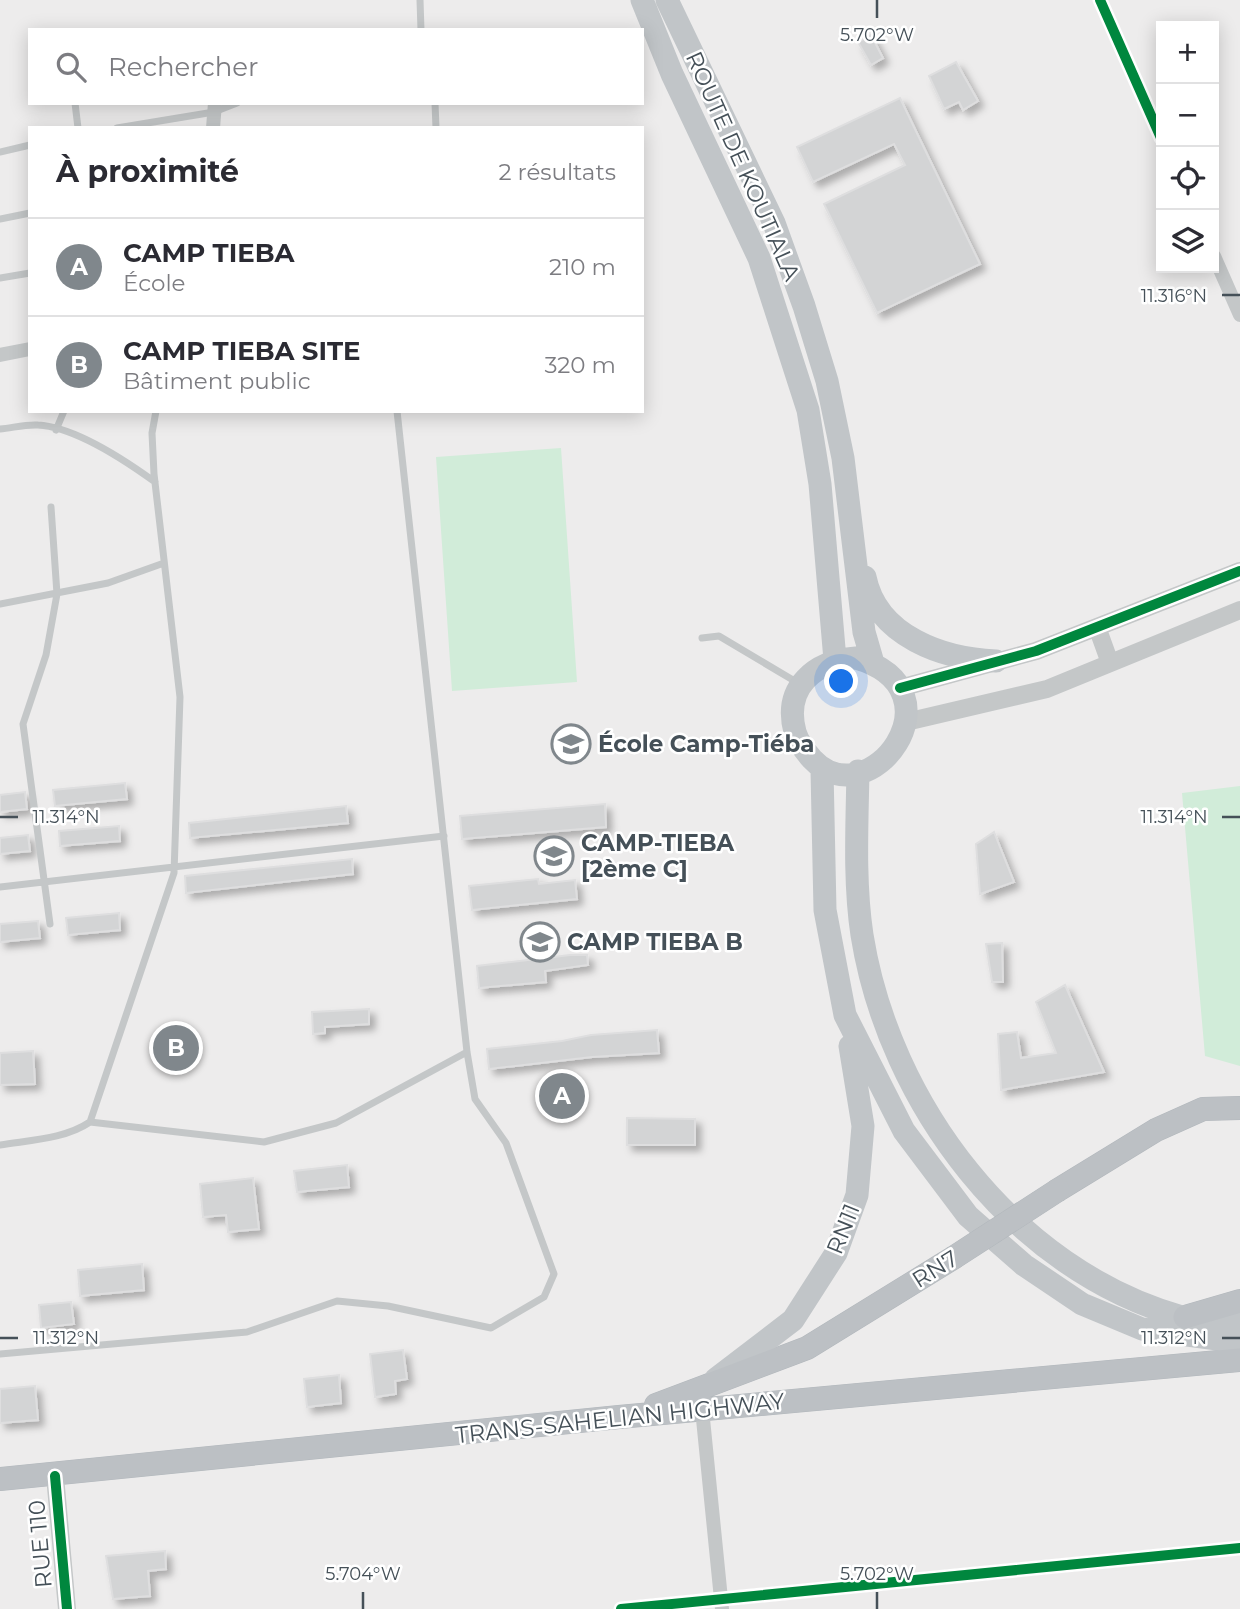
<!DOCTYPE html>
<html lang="fr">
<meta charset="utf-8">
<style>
:root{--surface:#fff;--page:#f7f7f7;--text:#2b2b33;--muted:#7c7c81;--line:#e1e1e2;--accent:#80878c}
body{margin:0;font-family:Montserrat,sans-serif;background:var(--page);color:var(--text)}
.controls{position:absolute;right:21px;top:21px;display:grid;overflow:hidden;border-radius:0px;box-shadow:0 4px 18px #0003}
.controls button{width:63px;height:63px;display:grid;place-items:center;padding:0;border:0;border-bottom:2px solid var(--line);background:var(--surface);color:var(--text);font:35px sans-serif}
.you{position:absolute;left:842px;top:682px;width:24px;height:24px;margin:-18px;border:5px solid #fff;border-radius:50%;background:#1a73e8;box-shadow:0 0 0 10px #1a73e833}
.badge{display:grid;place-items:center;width:46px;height:46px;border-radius:50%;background:var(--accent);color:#fff;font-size:23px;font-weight:700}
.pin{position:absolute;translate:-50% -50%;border:4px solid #fff;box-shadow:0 2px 7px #0006}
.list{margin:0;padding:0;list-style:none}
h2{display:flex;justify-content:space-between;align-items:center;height:91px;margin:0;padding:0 28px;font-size:30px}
h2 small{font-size:23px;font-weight:400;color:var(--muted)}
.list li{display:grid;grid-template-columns:46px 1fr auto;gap:21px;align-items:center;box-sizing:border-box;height:98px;padding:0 28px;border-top:2px solid var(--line)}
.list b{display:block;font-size:26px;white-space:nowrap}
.list p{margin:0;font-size:23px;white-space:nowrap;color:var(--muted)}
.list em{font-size:23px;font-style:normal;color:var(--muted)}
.icon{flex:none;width:38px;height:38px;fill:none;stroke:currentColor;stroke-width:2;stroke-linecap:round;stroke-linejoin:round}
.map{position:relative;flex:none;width:1240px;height:1609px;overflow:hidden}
.search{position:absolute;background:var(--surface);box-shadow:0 4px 18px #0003;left:28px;top:28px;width:616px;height:77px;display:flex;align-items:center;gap:18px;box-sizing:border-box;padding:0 24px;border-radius:0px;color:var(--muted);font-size:26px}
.panel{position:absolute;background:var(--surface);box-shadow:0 4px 18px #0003;left:28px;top:126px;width:616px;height:287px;border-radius:0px}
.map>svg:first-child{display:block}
</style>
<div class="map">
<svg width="1240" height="1609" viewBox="0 0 1240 1609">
<defs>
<filter id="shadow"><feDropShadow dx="5.5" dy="5.5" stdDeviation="3.5" flood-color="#0004"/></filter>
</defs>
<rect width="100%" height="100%" fill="#edecec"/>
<!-- green -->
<path fill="#d1ecd9" d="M561,448L577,682L452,691L436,457Z
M1240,786V1066L1205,1056L1182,793Z"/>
<!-- building -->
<path fill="#d3d4d5" stroke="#dededf" stroke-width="2" filter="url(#shadow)" d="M871,35L883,58L871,65L858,42Z
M956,62L978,101L963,110L959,102L944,109L929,76Z
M900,98L980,264L877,313L824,204L905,165L894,144L813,182L797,147Z
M125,783L127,799L55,806L53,790Z
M25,792L27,809L0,812V795Z
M605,804L606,827L462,839L460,816Z
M346,806L348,823L190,838L189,823Z
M119,826L120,841L60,846L59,831Z
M994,832L1014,882L980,894L976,844Z
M28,835L30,851L0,854V838Z
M352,859L353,874L186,893L185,876Z
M538,879L539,884L575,880L577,899L472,910L469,886Z
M119,913L120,930L68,935L66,918Z
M38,921L40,938L0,942V924Z
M1002,943L1003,982H992L986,944Z
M570,955H587L588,965L545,971L546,982L479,988L477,966Z
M1065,985L1104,1072L1001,1090L998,1034L1017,1032L1021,1058L1056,1053L1036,1002Z
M369,1009V1024L325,1027V1033L313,1034L312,1012Z
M657,1030L659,1053L592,1057L489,1069L487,1049L562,1041L591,1035Z
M33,1051L35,1084L0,1085V1053Z
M627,1118L695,1119V1145H627Z
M347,1165L349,1187L297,1192L294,1171Z
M253,1178L259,1229L228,1232L226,1215L203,1217L200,1184Z
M142,1264L144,1290L80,1296L78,1270Z
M71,1302L74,1324L41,1328L39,1305Z
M403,1350L407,1379L395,1381L396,1394L375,1397L370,1354Z
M339,1375L341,1403L307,1407L304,1379Z
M35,1386L38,1420L0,1423V1389Z
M165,1551L166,1569L148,1571L150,1596L113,1599L106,1556Z"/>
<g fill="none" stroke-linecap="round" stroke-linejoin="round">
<!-- trunk casing -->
<g stroke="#b2b7bc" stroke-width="24">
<path id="trunk" d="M1058,1190L1156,1130L1203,1109L1240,1108
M1185,1317L1240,1301
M656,1405L807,1348L953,1258
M0,1479L619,1417L1240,1360"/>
</g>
<!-- service -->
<path stroke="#c4c7c8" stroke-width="7" d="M420,0L421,30
M75,103L78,128
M435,103L436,128
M117,128L214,112L237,103
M0,152L30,145
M0,219L30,213
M0,278L30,273
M0,429C12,428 26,424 38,425C75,427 126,461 155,482
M56,430L64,411
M0,604L108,583L164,563
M702,638L719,636L798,683
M0,887L444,836
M50,924L23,724L46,655L57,594L51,507
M90,1122L264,1142L336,1123L467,1052
M0,1145C30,1140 65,1139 90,1122L174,873L180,697L154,474L152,433L156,411
M0,1354L247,1332L337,1301L388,1306L491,1328L544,1297L554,1274L506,1143L475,1099L467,1052L397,411"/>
<!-- minor -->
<path stroke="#c4c7c8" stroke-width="14" d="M1100,0L1161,138
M213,128L215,103
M1214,256L1240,315
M0,355L30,349
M702,1409L722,1609
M621,1609L1240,1548"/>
<!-- tertiary -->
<path stroke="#c4c7c8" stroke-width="18" d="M1097,627L1110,663
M900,688L1036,651L1240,571
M906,722L1047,689L1240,610
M55,1476L67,1609"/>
<!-- primary -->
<path stroke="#c1c5c8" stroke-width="23" d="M642,0L672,74L759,258L808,410L820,484L835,660
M667,0L774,223L804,306L827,381L843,458L864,632L873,663
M865,577C877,637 944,659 996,661
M856,658C966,690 869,820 812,759C805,751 798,742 795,732C783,687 815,661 856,658Z
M822,770L825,910L845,1015L904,1131L968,1216L1024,1265L1082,1304L1142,1329L1240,1342
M858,771C857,825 854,882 862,935C889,1104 1014,1270 1182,1317C1200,1322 1221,1321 1240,1322
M716,1379L793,1320L836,1253L857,1195L863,1126L850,1046"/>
<!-- trunk -->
<use href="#trunk" stroke="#bcc0c4" stroke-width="23"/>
<!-- trunk-bridge casing -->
<g stroke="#b2b7bc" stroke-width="24" stroke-linecap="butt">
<path id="trunk-bridge" d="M953,1258L1058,1190"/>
</g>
<!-- trunk-bridge -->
<use href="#trunk-bridge" stroke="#bcc0c4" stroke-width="23"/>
<!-- cycleway casing -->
<g stroke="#fff" stroke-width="15">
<path id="cycleway" d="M1100,0L1161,138
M900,688L1036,651L1240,571
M55,1476L67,1609
M621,1609L1240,1548"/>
</g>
<!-- cycleway -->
<use href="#cycleway" stroke="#00873e" stroke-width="10"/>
</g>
<!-- ticks -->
<path fill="none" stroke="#455058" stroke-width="2.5" d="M877,0V18M1222,295H1240M0,817H18M1222,817H1240M0,1338H18M1222,1338H1240M363,1592V1609M877,1592V1609"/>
<!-- icons -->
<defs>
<g id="school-ring" transform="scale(2.0125)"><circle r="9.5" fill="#fff" stroke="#80878c" stroke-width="1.5"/><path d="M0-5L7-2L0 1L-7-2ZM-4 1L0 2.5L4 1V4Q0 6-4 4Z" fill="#80878c"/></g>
</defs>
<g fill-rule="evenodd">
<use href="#school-ring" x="571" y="744"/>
<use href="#school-ring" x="554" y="856"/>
<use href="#school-ring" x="540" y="942"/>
</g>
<g text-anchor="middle" stroke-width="5" stroke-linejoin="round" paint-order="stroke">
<!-- street labels -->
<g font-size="23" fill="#455058" stroke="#fff">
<text transform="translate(743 166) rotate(66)" y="8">ROUTE DE KOUTIALA</text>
<text transform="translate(843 1229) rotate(-68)" y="8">RN11</text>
<text transform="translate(935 1269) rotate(-32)" y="8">RN7</text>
<text transform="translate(620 1418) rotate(-6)" y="8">TRANS-SAHELIAN HIGHWAY</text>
<text transform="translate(40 1544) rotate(-95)" y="8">RUE 110</text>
</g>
<!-- poi labels -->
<g font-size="23" font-weight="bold" fill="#455058" stroke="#fff" text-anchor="start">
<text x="598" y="752">École Camp-Tiéba</text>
<text x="581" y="851">CAMP-TIEBA<tspan x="581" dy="26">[2ème C]</tspan></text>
<text x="567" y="950">CAMP TIEBA B</text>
</g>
</g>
<g font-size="18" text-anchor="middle" fill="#455058" stroke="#fff" stroke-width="5" stroke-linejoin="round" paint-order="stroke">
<text x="877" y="41">5.702°W</text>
<text x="1174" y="302">11.316°N</text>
<text x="66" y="823">11.314°N</text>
<text x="1174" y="823">11.314°N</text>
<text x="66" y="1344">11.312°N</text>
<text x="1174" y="1344">11.312°N</text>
<text x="363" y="1580">5.704°W</text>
<text x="877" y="1580">5.702°W</text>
</g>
</svg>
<div class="controls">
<button>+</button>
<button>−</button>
<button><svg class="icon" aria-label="locate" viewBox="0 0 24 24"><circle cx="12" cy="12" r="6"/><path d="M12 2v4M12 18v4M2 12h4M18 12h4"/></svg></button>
<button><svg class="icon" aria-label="layers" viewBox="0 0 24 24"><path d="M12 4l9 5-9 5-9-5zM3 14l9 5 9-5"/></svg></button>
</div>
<div class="you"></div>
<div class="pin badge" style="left:562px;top:1096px">A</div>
<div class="pin badge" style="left:176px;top:1048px">B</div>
<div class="search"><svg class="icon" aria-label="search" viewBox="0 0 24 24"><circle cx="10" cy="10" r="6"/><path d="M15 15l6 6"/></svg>Rechercher</div>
<section class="panel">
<h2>À proximité<small>2 résultats</small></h2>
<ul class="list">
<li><span class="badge">A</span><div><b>CAMP TIEBA</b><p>École</p></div><em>210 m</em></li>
<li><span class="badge">B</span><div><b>CAMP TIEBA SITE</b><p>Bâtiment public</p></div><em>320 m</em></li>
</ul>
</section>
</div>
